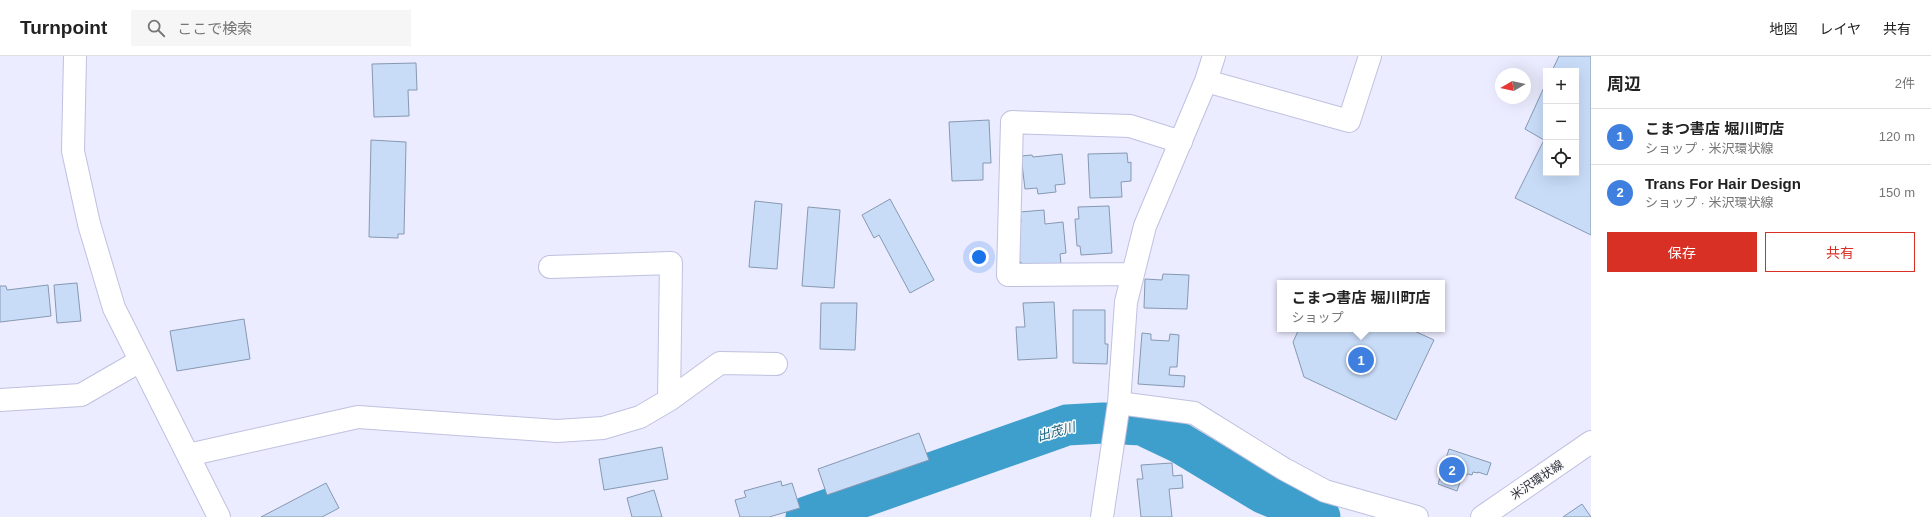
<!DOCTYPE html>
<html lang="ja">
<meta charset="utf-8">
<style>
:root{--surface:#fff;--page:#f6f6f6;--text:#222;--muted:#767676;--line:#e0e0e0;--accent:#d93025}
body{margin:0;font-family:Arial,"Noto Sans JP",sans-serif;background:var(--page);color:var(--text)}
.controls{position:absolute;right:12px;top:12px;display:grid;overflow:hidden;border-radius:0px;box-shadow:0 4px 16px #0002}
.controls button{width:36px;height:36px;display:grid;place-items:center;padding:0;border:0;border-bottom:1px solid var(--line);background:var(--surface);color:var(--text);font:20px sans-serif}
.compass{position:absolute;left:1495px;top:12px;width:36px;height:36px;border-radius:50%;background:var(--surface);box-shadow:0 4px 16px #0002;rotate:261deg}
.you{position:absolute;left:979px;top:201px;width:14px;height:14px;margin:-10px;border:3px solid #fff;border-radius:50%;background:#1a73e8;box-shadow:0 0 0 6px #1a73e833}
.badge{display:grid;place-items:center;width:26px;height:26px;border-radius:50%;background:var(--accent);color:#fff;font-size:13px;font-weight:700}
.pin{position:absolute;translate:-50% -50%;border:2px solid #fff;box-shadow:0 1px 4px #0006}
.popup{position:absolute;left:1277px;top:224px;width:168px;height:52px;box-sizing:border-box;display:grid;place-content:center;border-radius:0px;background:var(--surface);filter:drop-shadow(0 1px 3px #0005);font-size:13px;white-space:nowrap;color:var(--muted)}
.popup b{font-size:15px;color:var(--text)}
.popup::after{content:'';position:absolute;left:50%;top:100%;margin-left:-8px;border:8px solid transparent;border-top-color:var(--surface)}
.list{margin:0;padding:0;list-style:none}
h2{display:flex;justify-content:space-between;align-items:center;height:52px;margin:0;padding:0 16px;font-size:17px}
h2 small{font-size:13px;font-weight:400;color:var(--muted)}
.list li{display:grid;grid-template-columns:26px 1fr auto;gap:12px;align-items:center;box-sizing:border-box;height:56px;padding:0 16px;border-top:1px solid var(--line)}
.list b{display:block;font-size:15px;white-space:nowrap}
.list p{margin:0;font-size:13px;white-space:nowrap;color:var(--muted)}
.list em{font-size:13px;font-style:normal;color:var(--muted)}
.actions{display:flex;gap:8px;padding:12px 16px}
.actions a{flex:1;padding:9px 0;border:1px solid var(--accent);border-radius:0px;text-align:center;font-size:14px;color:var(--accent)}
.actions .main{background:var(--accent);color:#fff}
.icon{flex:none;width:22px;height:22px;fill:none;stroke:currentColor;stroke-width:2;stroke-linecap:round;stroke-linejoin:round}
.map{position:relative;flex:none;width:1591px;height:461px;overflow:hidden}
header{display:flex;align-items:center;gap:24px;box-sizing:border-box;height:56px;padding:0 20px;background:var(--surface);border-bottom:1px solid var(--line)}
header strong{font-size:19px}
nav{display:flex;gap:22px;margin-inline-start:auto;font-size:14px}
.search{width:280px;height:36px;background:var(--page);display:flex;align-items:center;gap:10px;box-sizing:border-box;padding:0 14px;border-radius:0px;color:var(--muted);font-size:15px}
main{display:flex}
aside{flex:1;background:var(--surface)}
.map>svg:first-child{display:block}
</style>
<header>
<strong>Turnpoint</strong>
<div class="search"><svg class="icon" aria-label="search" viewBox="0 0 24 24"><circle cx="10" cy="10" r="6"/><path d="M15 15l6 6"/></svg>ここで検索</div>
<nav><a>地図</a><a>レイヤ</a><a>共有</a></nav>
</header>
<main>
<div class="map">
<svg width="1591" height="461" viewBox="0 0 1591 461">
<rect width="100%" height="100%" fill="#ebecff"/>
<g fill="none" stroke-linecap="round" stroke-linejoin="round">
<!-- river -->
<path stroke="#3f9fcc" stroke-width="41" d="M806,461L1067,369L1103,367L1142,369L1180,387L1263,437L1320,461"/>
</g>
<!-- building -->
<path fill="#c8dcf8" stroke="#8798b1" d="M1559,0H1591V179L1515,142L1544,84L1525,73L1546,27V117H1576V15H1552Z
M416,7L417,34H408L409,60L374,61L372,8Z
M989,64L991,107H983V124L952,125L949,66Z
M371,84L406,86L404,178H398V182L369,181Z
M1127,97L1128,107L1131,106V125L1121,126L1122,141L1090,142L1088,98Z
M1062,98L1065,128L1055,129L1056,136L1038,138L1037,132L1025,133L1021,100L1032,99L1033,101Z
M890,143L934,224L910,237L879,179L874,182L862,159Z
M755,145L782,148L777,213L749,211Z
M1109,150L1112,197L1081,199L1080,190H1077L1075,163H1079L1078,151Z
M808,151L840,154L834,232L802,230Z
M1044,154L1045,168L1063,166L1066,197L1060,198L1061,208L1022,212L1021,206L1019,207L1015,167L1021,166L1020,156Z
M1163,218L1189,219L1187,253L1144,252L1145,223L1162,224Z
M77,227L81,265L57,267L54,229Z
M48,229L51,260L0,266V230H6L7,234Z
M1054,246L1057,302L1018,304L1016,271H1025L1023,247Z
M821,247H857L855,294L820,293Z
M1073,254H1105V288H1108L1107,308L1073,307Z
M244,263L250,303L177,315L170,275Z
M1299,273H1410L1434,284L1396,364L1304,321L1293,286Z
M1142,277L1151,278V284L1169,285L1170,278L1179,279L1177,311H1170L1169,319L1185,320L1184,331L1138,328Z
M919,377L929,404L827,439L818,413Z
M662,391L668,423L604,434L599,403Z
M1449,393L1491,407L1487,419L1478,416V417L1473,416L1472,419L1468,418L1461,423L1457,435L1438,428Z
M1172,407L1173,420L1182,419L1183,432L1169,433L1172,461H1141L1137,423H1143L1141,409Z
M781,425L782,430L792,427L800,452L769,461H740L735,444L746,441L744,435Z
M326,427L339,452L322,461H261Z
M654,434L662,461H632L627,442Z
M1582,448L1591,461H1563Z"/>
<g fill="none" stroke-linecap="round" stroke-linejoin="round">
<!-- minor casing -->
<g stroke="#bfc1df" stroke-width="24">
<path id="minor" d="M75,0L73,95L89,168L114,252L219,461
M1206,25L1349,65L1370,0
M1133,218L1008,219L1012,66L1130,70L1181,86
M0,344L81,339L140,305
M669,344L720,307L776,308
M1119,347L1194,357L1284,413L1325,435L1417,461
M188,399L358,361L557,375L603,372L640,361L669,344L671,207L550,211
M1102,461L1119,347L1126,246L1145,170L1206,25L1214,0"/>
</g>
<!-- major casing -->
<g stroke="#bfc1df" stroke-width="24">
<path id="major" d="M1482,461L1591,386"/>
</g>
<!-- minor -->
<use href="#minor" stroke="#fff" stroke-width="22"/>
<!-- major -->
<use href="#major" stroke="#fff" stroke-width="22"/>
</g>
<g text-anchor="middle" stroke-width="3" stroke-linejoin="round" paint-order="stroke">
<!-- street labels -->
<g font-size="12" fill="#2b2c37" stroke="#fbfbfb">
<text transform="translate(1537 424) rotate(-34)" y="4">米沢環状線</text>
</g>
<!-- water labels -->
<g font-size="13" font-style="italic" fill="#175f7e" stroke="#fbfbfb">
<text transform="translate(1056 375) rotate(-15)" y="5">出茂川</text>
</g>
</g>
</svg>
<div class="controls">
<button>+</button>
<button>−</button>
<button><svg class="icon" aria-label="locate" viewBox="0 0 24 24"><circle cx="12" cy="12" r="6"/><path d="M12 2v4M12 18v4M2 12h4M18 12h4"/></svg></button>
</div>
<svg class="compass" viewBox="-18 -18 36 36"><path d="M0-13l5 13h-10z" fill="#e53935"/><path d="M0 13l5-13h-10z" fill="#767676"/></svg>
<div class="you"></div>
<div class="pin badge" style="left:1361px;top:304px;background:#3f7fe0">1</div>
<div class="popup"><b>こまつ書店 堀川町店</b>ショップ</div>
<div class="pin badge" style="left:1452px;top:414px;background:#3f7fe0">2</div>
</div>
<aside>
<h2>周辺<small>2件</small></h2>
<ul class="list">
<li><span class="badge" style="background:#3f7fe0">1</span><div><b>こまつ書店 堀川町店</b><p>ショップ · 米沢環状線</p></div><em>120 m</em></li>
<li><span class="badge" style="background:#3f7fe0">2</span><div><b>Trans For Hair Design</b><p>ショップ · 米沢環状線</p></div><em>150 m</em></li>
</ul>
<div class="actions"><a class="main">保存</a><a>共有</a></div>
</aside>
</main>
